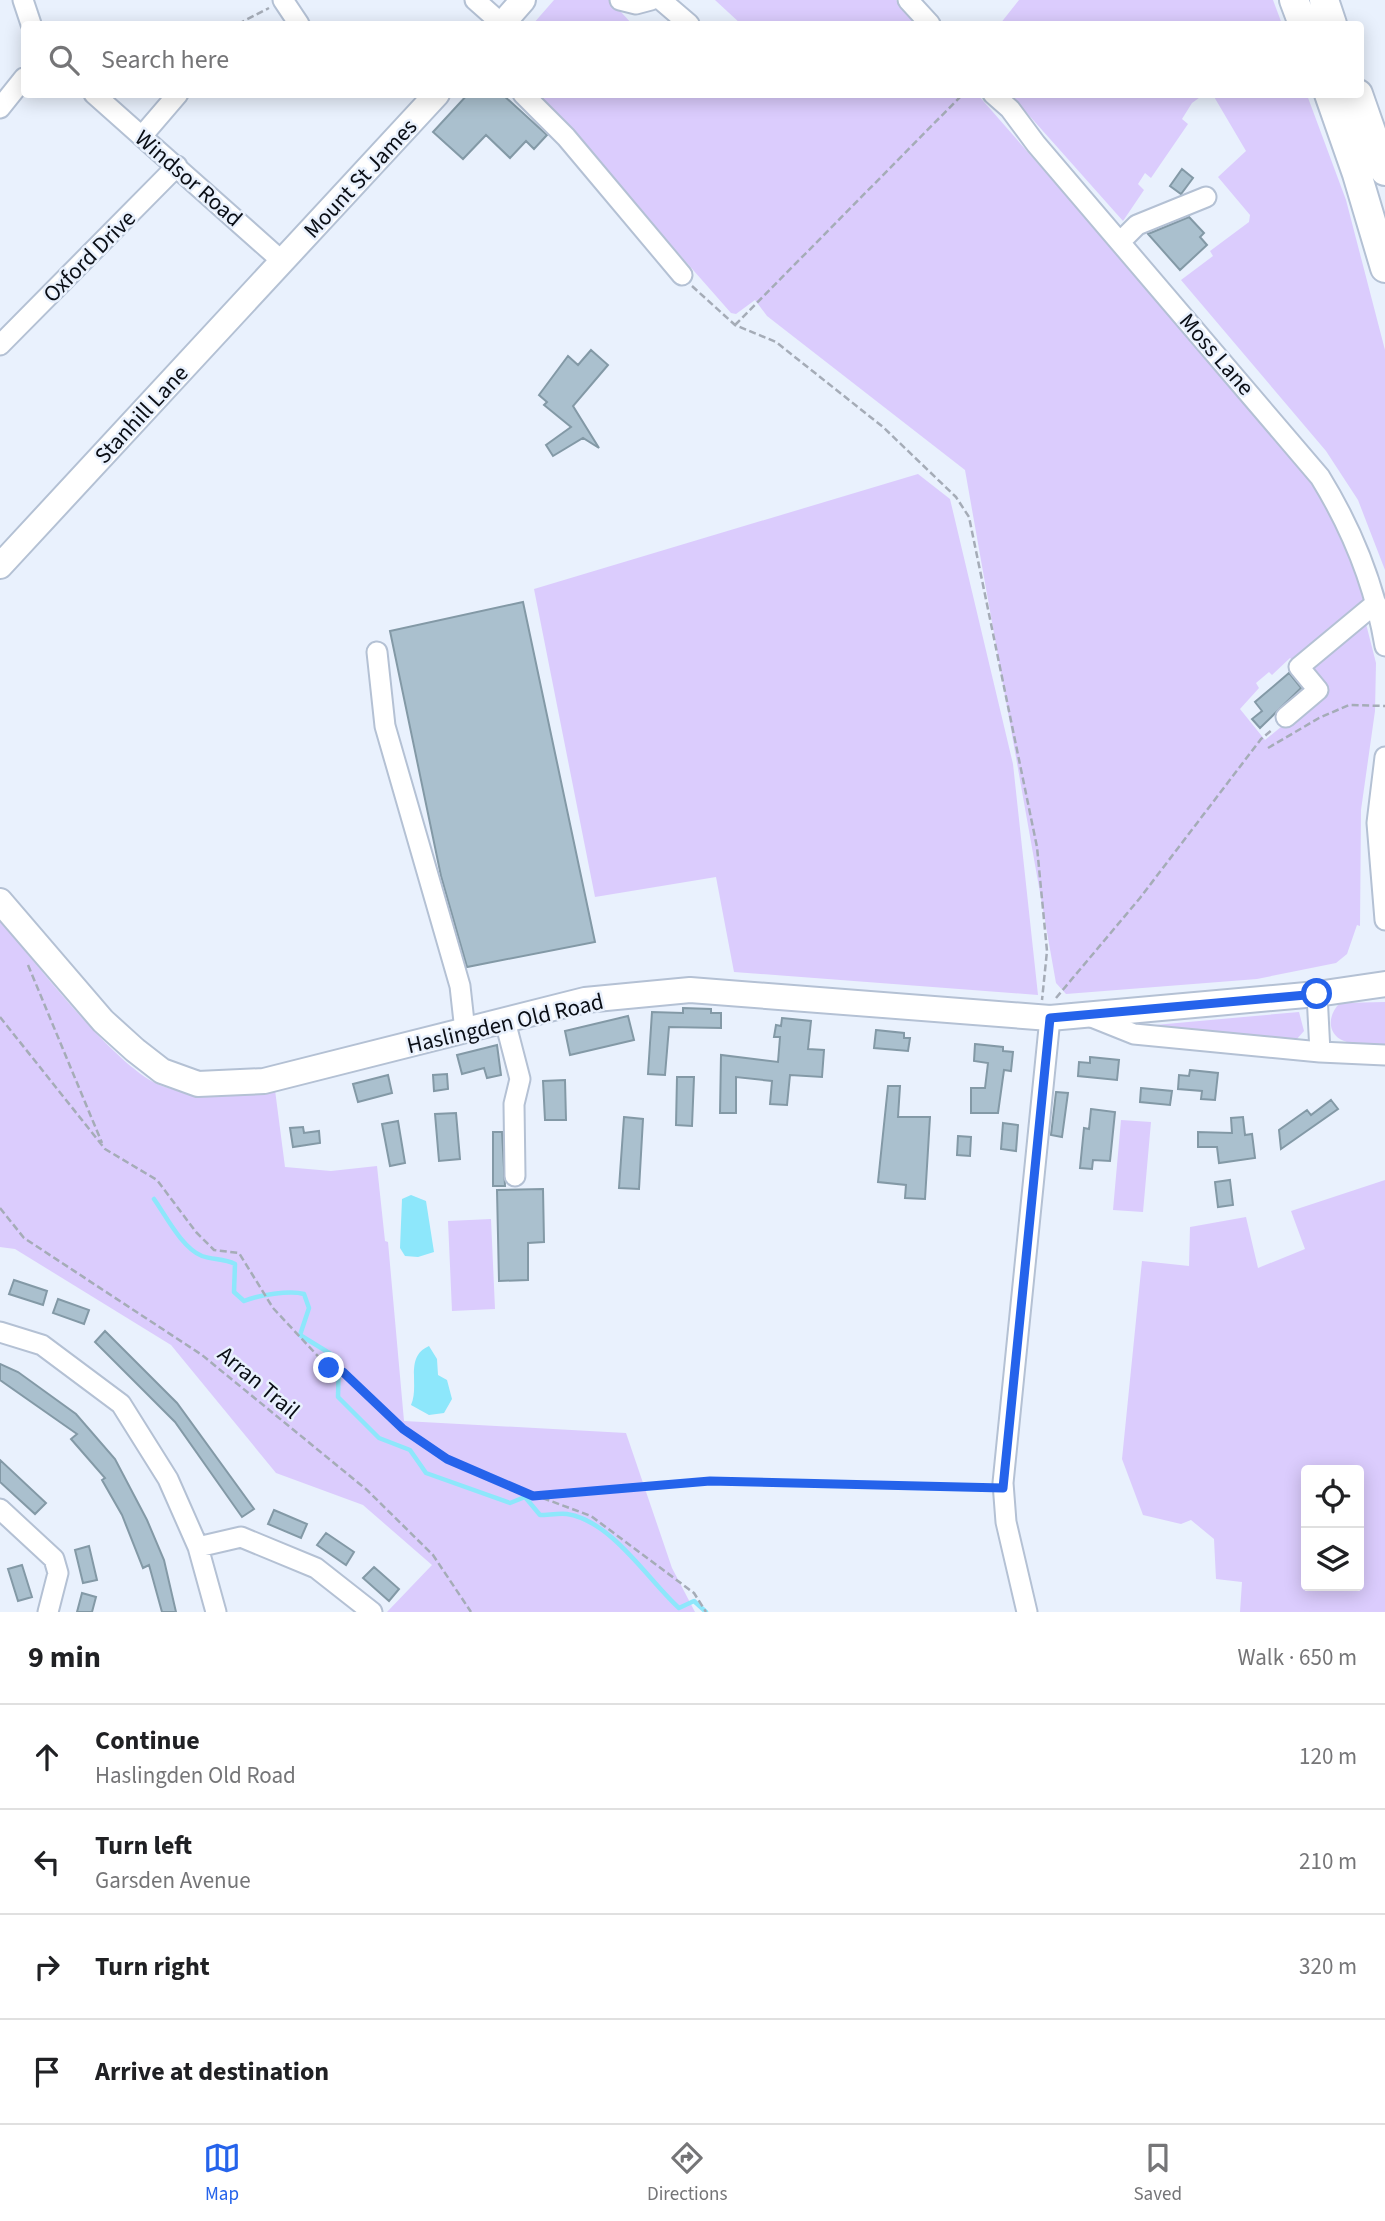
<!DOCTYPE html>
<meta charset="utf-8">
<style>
:root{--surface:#fff;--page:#f2f2f2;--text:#202124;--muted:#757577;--line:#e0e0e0;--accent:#2563eb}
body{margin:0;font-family:"Source Sans 3",sans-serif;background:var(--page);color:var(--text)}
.controls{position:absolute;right:21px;bottom:21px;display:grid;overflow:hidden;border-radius:7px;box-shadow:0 4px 18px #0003}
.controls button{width:63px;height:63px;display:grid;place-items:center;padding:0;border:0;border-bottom:2px solid var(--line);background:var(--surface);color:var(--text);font:35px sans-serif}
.stop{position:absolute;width:21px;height:21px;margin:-16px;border:5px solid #2563eb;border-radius:50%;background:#fff}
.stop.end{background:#2563eb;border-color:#fff;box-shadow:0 2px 7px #0008}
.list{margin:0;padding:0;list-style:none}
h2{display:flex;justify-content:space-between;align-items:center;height:91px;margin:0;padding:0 28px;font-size:30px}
h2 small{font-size:23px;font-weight:400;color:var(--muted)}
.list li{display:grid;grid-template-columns:46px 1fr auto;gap:21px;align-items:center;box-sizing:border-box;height:105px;padding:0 28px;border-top:2px solid var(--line)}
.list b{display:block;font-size:26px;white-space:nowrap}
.list p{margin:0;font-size:23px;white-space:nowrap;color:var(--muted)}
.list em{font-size:23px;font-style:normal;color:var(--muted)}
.icon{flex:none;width:38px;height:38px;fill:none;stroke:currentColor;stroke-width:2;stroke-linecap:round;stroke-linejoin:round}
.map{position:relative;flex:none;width:1385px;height:1612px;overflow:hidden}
.search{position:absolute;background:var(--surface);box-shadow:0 4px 18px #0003;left:21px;right:21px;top:21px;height:77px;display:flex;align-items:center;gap:18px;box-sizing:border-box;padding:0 24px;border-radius:7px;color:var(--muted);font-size:26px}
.sheet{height:511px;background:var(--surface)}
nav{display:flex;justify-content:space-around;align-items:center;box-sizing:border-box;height:98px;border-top:2px solid var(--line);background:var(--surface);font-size:19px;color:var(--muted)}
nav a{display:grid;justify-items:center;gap:4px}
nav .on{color:var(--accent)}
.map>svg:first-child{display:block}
</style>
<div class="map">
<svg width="1385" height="1612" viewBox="0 0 1385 1612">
<rect width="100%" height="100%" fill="#e9f1fd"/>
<!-- green -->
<path fill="#dbccfd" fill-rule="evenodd" d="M554,0H610L632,24H533Z
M715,0H896L918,24H741Z
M1019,0H1273L1282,24H1000Z
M934,94L938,98L941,95H978L1308,473L1343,538L1366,602L1294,661L1290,658L1272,675L1269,672L1256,683L1259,688L1240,709L1265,740L1326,690L1306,665L1364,616L1376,663L1375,711L1361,810L1360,926L1357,925L1347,954L1336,963L1257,979L1066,994L1056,983L965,470L767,316L755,300L736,314L731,313L539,95Z
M1011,95H1203L1192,103L1182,119L1188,124L1151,178L1145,173L1138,184L1144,190L1123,221Z
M1213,95H1307L1346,200L1385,350V570L1358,500L1326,451L1181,280L1213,256L1210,251L1249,222L1250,215L1218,177L1246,151Z
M918,474L950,499L1013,764L1038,995L734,972L716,877L595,897L534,589Z
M0,921C35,961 117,1070 162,1086C197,1098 239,1092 275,1090L285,1167L331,1171L377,1166L385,1241L388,1242L404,1421L626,1433L672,1568L695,1612H387L432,1565L363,1505L276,1473L171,1345L15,1249L0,1247Z
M1385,1002V1046C1373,1045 1355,1046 1344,1041C1326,1034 1328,1014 1340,1003Z
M1299,1012L1304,1031L1296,1040L1155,1025Z
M1121,1120L1151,1122L1143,1212L1113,1210Z
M1385,1180V1612H1240L1242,1582L1216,1579L1214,1539L1191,1520L1181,1524L1143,1515L1122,1459L1142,1261L1189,1266L1190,1227L1246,1217L1258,1268L1305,1249L1291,1211ZM1306,1470H1359V1586H1306Z
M491,1219L495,1309L452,1311L448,1221Z"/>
<!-- water -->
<path fill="#8de7fb" d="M411,1195L426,1201L434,1252L418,1257L405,1256L400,1248L402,1199Z
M429,1346L437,1359L438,1375L447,1380L452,1399L444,1413L429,1415L411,1405C420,1385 404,1357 429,1346Z"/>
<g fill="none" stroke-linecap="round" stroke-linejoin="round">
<!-- stream -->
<path stroke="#8de7fb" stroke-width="4.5" d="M154,1199C166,1216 182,1248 202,1256C213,1260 224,1258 235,1264L234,1292L244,1301C258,1295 290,1290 304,1294L309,1308L300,1335L339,1359L338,1397L379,1438L410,1450L426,1473L510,1503L525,1497L540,1515C548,1515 559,1513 567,1514C612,1521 648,1580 679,1608L694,1601L706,1612"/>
</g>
<!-- building -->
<path fill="#aac0ce" stroke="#8399a6" stroke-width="2" d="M468,94H502L547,135L534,149L526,141L510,158L486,135L463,159L433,132Z
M1182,169L1193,178L1181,194L1170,186Z
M1189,217L1204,233L1200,237L1207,245L1180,270L1148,234Z
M591,350L608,365L573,406L599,448L583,438L553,456L546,445L571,427L544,405L547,402L539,395L568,356L578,365Z
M523,602L595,942L467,967L441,876L390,631Z
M1289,673L1301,688L1260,728L1252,719L1262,711L1255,702Z
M683,1008L711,1009V1013H721V1028L669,1027L665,1075L648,1074L652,1012L683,1013Z
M628,1016L634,1040L570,1055L565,1031Z
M782,1018L811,1021L808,1049L824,1050L822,1077L790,1075L787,1105L770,1104L772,1081L736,1077V1113H720L721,1055L778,1062L780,1037H774L776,1025L781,1026Z
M876,1030L904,1033V1038H910L908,1051L874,1048Z
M975,1044L1003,1047V1051L1013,1052L1011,1071L1004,1070L998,1113H971V1088H985L988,1063L974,1061Z
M497,1045L501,1075L487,1078L484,1068L462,1074L457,1055Z
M1090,1057L1119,1060L1117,1080L1078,1076L1079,1062L1090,1063Z
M1190,1070L1218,1073L1215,1100L1201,1099L1202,1091L1178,1089L1179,1075L1189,1076Z
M447,1074L448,1089L434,1091L433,1075Z
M388,1075L392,1093L358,1102L353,1084Z
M677,1077H694L692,1126L676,1125Z
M565,1080L566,1120H545L543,1081Z
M888,1086H900L898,1117H930L925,1199L905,1198L906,1185L878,1182Z
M1141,1088L1172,1091L1170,1105L1140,1102Z
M1056,1092L1068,1093L1062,1137L1051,1135Z
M1331,1100L1338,1109L1281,1149L1279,1130L1307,1110L1311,1115Z
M1091,1109L1115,1112L1110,1161L1093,1160L1092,1169L1080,1168L1084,1128L1089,1129Z
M456,1113L460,1159L439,1161L435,1114Z
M624,1117L643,1119L639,1189L619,1188Z
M1243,1117L1245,1135L1252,1134L1255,1158L1219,1163L1217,1147H1198V1132L1232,1133L1231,1118Z
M398,1121L405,1163L390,1166L382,1124Z
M1003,1123L1018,1125L1016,1151L1001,1149Z
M303,1127L304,1133L319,1131L320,1143L293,1147L290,1128Z
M493,1132H502L505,1186H493Z
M958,1136L971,1137L970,1156L957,1155Z
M1230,1180L1233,1205L1218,1207L1215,1182Z
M543,1189L544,1242L528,1243V1280L499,1281L497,1190Z
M14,1280L47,1291L43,1305L9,1294Z
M58,1299L89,1310L84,1324L53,1313Z
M105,1331L177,1403L254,1509L242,1517L175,1422L95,1342Z
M0,1364L18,1372L76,1414L115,1459L147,1520L164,1560L176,1612H162L149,1565L143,1568L122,1515L102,1480L105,1478L71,1439L77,1434L0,1380Z
M0,1460L46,1503L35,1514L0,1482Z
M274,1510L307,1524L301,1538L268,1524Z
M326,1533L354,1552L346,1565L317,1545Z
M89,1546L97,1580L83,1583L75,1550Z
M22,1565L32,1597L18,1601L8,1569Z
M374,1567L399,1589L389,1601L363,1578Z
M82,1593L96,1597L92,1612H77Z"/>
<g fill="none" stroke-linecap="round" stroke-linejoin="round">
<!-- minor casing -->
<g stroke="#b4c1d4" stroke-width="23">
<path id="minor" d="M23,0L31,24
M283,0L299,24
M475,0L502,24
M620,0L636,4L651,0
M661,0L689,24
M908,0L930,24
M94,94L283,262
M523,94L566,137L682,275
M993,94L1010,109L1036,144L1320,477C1352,529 1375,586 1385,646
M0,108L24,78
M142,136L178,94
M1121,241L1137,225L1206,197
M0,345L177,166
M377,652L385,726L460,986L465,1031
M1286,717L1318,690L1299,667L1376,603
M1385,757L1377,823L1385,920
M1317,994L1320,1052
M1089,1016L1134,1034L1320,1052L1385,1055
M505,1021L520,1079L514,1104L515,1176
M0,1332L42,1345L121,1404L168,1479L198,1547L216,1612
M0,1509L54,1559L58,1573L48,1612
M198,1547L241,1537L316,1568L372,1612
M1027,1612L1006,1522L1003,1483L1050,1018"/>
</g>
<!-- major casing -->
<g stroke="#b4c1d4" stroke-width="28">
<path id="major" d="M502,24L523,0
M0,566L437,94
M0,901L103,1021L135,1050L162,1071L198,1084L264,1081L585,1000L690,990L1050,1018L1317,994L1385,984"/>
</g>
<!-- highway casing -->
<g stroke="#b4c1d4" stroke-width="32">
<path id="highway" d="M1294,0L1303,24
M1324,0L1332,24
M1329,94L1357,174L1385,268
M1358,94L1385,171"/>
</g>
<!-- path -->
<path stroke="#a5acb7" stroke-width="2.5" stroke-dasharray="7 3.5" stroke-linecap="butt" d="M238,24L269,8
M692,286L735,325L776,342L883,427L956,497L969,517L1037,847L1047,951L1042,1000
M735,325L963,94
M1268,748L1319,718L1349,705L1385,706
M28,965L102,1143
M1056,998L1140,898L1261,739L1273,729
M0,1017L105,1149L157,1180L196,1232L214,1250L239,1253L273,1308L329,1368L343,1372L403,1429L447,1459L494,1480L591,1516L694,1593L706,1612
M0,1208L24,1238L202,1355L367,1490L433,1555L471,1612
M536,1496L710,1481L988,1487"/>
<!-- minor -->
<use href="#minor" stroke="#fff" stroke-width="19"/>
<!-- major -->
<use href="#major" stroke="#fff" stroke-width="24"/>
<!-- highway -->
<use href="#highway" stroke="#fff" stroke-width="28"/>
</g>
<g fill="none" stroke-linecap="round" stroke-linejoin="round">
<!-- route -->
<path stroke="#2563eb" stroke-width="9" d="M329,1368L343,1372L403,1429L447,1459L533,1496L710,1481L1003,1488L1050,1018L1317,994"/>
</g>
<g text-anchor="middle" stroke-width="5" stroke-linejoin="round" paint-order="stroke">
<!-- street labels -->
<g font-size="23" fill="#0a0e15" stroke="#e9f1fd">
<text transform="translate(189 178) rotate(41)" y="8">Windsor Road</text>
<text transform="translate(360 178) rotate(-47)" y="8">Mount St James</text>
<text transform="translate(89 256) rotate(-45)" y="8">Oxford Drive</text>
<text transform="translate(1217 354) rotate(49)" y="8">Moss Lane</text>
<text transform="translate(141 414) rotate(-47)" y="8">Stanhill Lane</text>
<text transform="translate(505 1023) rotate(-13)" y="8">Haslingden Old Road</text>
<text transform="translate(259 1382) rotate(40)" y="8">Arran Trail</text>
</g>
</g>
</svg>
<div class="controls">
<button><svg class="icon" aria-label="locate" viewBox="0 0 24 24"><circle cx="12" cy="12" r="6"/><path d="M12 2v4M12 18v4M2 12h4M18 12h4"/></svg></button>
<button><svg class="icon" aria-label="layers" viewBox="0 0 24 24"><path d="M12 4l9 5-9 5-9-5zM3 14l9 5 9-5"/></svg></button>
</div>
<div class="stop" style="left:1317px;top:994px"></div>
<div class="stop end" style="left:329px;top:1368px"></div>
<div class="search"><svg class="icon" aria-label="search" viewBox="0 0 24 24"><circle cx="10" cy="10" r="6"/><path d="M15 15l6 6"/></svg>Search here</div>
</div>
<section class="sheet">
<h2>9 min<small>Walk · 650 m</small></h2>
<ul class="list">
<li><svg class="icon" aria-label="ahead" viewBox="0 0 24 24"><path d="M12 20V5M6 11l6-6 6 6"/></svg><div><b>Continue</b><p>Haslingden Old Road</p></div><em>120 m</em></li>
<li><svg class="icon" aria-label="left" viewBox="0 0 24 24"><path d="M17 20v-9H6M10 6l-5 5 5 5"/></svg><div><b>Turn left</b><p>Garsden Avenue</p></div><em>210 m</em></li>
<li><svg class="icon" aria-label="right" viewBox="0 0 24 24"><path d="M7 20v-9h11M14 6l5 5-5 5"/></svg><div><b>Turn right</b></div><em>320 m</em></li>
<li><svg class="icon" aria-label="arrive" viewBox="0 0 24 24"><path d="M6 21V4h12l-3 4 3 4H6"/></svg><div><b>Arrive at destination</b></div></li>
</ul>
</section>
<nav>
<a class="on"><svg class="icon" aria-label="map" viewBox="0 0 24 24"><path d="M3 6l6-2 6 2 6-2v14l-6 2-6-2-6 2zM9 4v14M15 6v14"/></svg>Map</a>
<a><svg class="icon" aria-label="directions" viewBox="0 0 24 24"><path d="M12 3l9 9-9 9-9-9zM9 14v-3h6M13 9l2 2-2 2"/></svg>Directions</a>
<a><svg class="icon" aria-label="saved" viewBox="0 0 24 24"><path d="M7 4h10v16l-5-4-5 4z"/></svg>Saved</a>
</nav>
